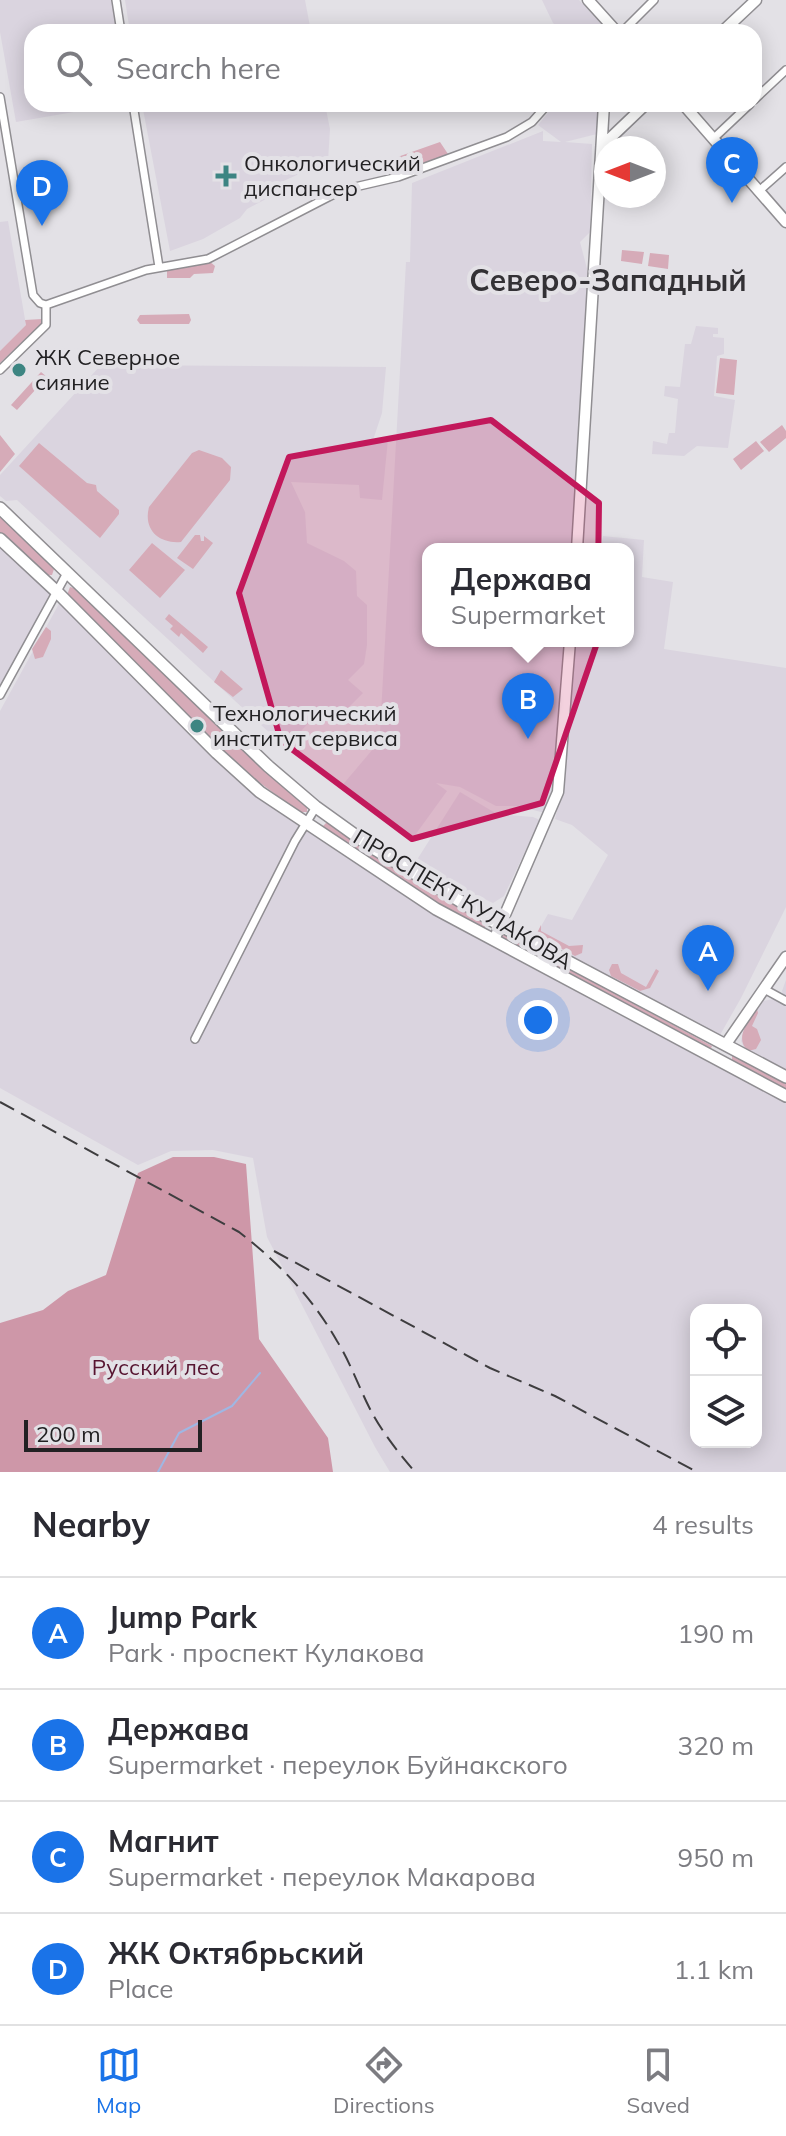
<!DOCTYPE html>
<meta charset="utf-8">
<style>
:root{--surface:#fff;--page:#f2f2f3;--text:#2b2b33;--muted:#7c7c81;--line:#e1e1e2;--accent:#1a73e8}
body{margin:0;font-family:Mulish,sans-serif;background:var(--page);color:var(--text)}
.controls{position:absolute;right:24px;bottom:24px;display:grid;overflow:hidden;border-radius:16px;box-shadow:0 4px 20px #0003}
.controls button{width:72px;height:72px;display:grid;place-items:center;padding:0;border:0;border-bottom:2px solid var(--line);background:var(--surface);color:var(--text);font:40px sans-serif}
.compass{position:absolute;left:594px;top:136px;width:72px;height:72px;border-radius:50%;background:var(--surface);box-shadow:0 4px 20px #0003;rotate:270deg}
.scale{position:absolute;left:24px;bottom:20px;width:178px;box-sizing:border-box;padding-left:8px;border:4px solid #222123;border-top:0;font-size:22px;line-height:28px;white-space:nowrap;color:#222123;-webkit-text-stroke:6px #e3e1e6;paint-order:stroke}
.you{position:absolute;left:538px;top:1020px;width:28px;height:28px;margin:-20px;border:6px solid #fff;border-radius:50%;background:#1a73e8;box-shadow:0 0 0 12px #1a73e833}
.badge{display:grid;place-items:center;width:52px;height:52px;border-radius:50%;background:var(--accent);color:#fff;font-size:26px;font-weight:700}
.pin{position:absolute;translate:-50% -66px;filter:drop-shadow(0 2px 4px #0008)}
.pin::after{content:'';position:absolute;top:42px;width:28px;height:24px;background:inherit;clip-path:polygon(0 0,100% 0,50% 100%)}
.popup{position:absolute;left:422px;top:543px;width:212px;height:104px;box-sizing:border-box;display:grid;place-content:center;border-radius:16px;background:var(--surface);filter:drop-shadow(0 2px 6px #0005);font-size:26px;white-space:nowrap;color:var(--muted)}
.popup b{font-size:30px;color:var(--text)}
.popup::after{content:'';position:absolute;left:50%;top:100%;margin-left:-16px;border:16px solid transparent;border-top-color:var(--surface)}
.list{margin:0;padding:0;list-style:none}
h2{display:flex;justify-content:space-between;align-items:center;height:104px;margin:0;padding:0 32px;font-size:34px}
h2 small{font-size:26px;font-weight:400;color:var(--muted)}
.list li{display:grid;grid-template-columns:52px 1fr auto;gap:24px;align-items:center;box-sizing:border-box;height:112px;padding:0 32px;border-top:2px solid var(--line)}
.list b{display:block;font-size:30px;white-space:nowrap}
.list p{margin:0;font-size:26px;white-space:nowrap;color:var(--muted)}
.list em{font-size:26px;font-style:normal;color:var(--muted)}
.icon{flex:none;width:44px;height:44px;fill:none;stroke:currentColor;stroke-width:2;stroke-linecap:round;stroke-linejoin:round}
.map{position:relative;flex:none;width:786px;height:1472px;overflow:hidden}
.search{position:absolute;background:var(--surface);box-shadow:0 4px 20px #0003;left:24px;right:24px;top:24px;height:88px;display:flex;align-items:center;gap:20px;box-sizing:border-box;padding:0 28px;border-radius:24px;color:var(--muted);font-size:30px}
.sheet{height:552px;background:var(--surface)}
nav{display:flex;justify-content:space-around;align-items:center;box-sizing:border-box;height:112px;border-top:2px solid var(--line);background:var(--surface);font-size:22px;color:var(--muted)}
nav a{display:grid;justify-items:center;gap:4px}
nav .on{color:var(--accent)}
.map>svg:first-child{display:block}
</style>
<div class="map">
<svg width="786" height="1472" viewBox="0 0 786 1472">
<rect width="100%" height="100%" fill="#e3e1e6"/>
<!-- built -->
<path fill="#dad4df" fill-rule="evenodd" d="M0,0H112L117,32H32V104H120L16,122L0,32Z
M125,0H305L311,32H130Z
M542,0H579L604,27V32H563L553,23Z
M142,104H325L330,129L328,161L268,188L270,197L247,209L240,218L203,239L170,251Z
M555,104H598L597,134L565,142L592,144L590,232L580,242L591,284L573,549H428V641H567L565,668L561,669L555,784L545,813L518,806H496L460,787L436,783L447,791L413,838L340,788L373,749L379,750L406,262H410L412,183L543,131V141L561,142L538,125Z
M8,221L26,325L0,351V222Z
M696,326L718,328V334H713V337L724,338V354L717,356L714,396L735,400L728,448L697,446L684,456L652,454L653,441L667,444L669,433H675L678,399L664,396L665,386L680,387L685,344H691Z
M101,365L386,367L382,413L373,440L388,439L382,500L360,498L359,485L291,482L305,512L307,543L344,561L356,571L357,596L367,605V645L364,664L348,680L363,693L336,720L327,712L324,715L319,711L286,748L17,500L6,501L0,496V475Z
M603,536L644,540L642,577L673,582L664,649L786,668V907L741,998L720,1035L535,937L548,914L572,920L608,855L572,825L555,819L562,789L574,641H628V549H601Z
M0,543L54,593L0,689Z
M60,602L185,731L245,787L300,827L399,892L597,1003L786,1103V1472H390L375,1447L267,1237L253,1158L213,1150L171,1151L138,1165L0,1088V711ZM696,1310H756V1442H696Z
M460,792L497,814L533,817L540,820L504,896L493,903L413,866Z
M786,980V1072L745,1050L741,1041L744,1029L763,1001L784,997L782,991Z"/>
<!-- green -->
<path fill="#d6abb8" d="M440,142L448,154L394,174L391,173L389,160Z
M622,250L644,252L642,264L621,261Z
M650,253L669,255L668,269L648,266Z
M209,261L215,266L213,273L194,274L190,278H167V271H161Z
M189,314L191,320L189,324H140L137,320L140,315Z
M42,319V323L0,363V351L26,325L25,320Z
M720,358L737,360L734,395L716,393Z
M41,372L47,377L17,410L11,405Z
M782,425L786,431V438L769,452L760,442Z
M0,435L15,454L0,472Z
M756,441L764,451L741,470L733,459Z
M39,443L87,483L96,485L97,491L119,510V514L100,538L19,466Z
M199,450L222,458L231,467L230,480L181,542C159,544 143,530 149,507L192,453Z
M0,516L54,569L52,575H46L0,533Z
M195,535H200L201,541H204V536L213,543L193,569L177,558Z
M152,543L185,570L160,598L129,570Z
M70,587L77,589L243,750L307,805V812H299L235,764L67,595Z
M169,614L208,647L203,653L181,633L179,637L170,629L173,626L165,619Z
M46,627L51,631V639L43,657L35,659L32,649Z
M221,670L243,689L233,697L214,682Z
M327,822L373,855L485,921V928L429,900L322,827Z
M541,925V931L569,946L583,945L582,953L575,956L536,935Z
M505,934L712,1046L709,1053L501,938L502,935Z
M612,964H618L621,973L646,987L656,969L659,971L650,988L640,991L611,976L609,970Z
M757,1009L758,1013L752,1026L757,1029L761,1040L756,1049L748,1051C734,1037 748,1023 757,1009Z
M732,1054L786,1082V1091L732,1061Z"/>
<!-- forest -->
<path fill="#ce97a8" d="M173,1157H214L246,1164L259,1339L328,1438L333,1472H0V1323L43,1310L68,1291L106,1275L138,1173Z"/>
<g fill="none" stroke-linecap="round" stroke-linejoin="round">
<!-- stream -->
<path stroke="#9fb7e3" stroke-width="2" d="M158,1472L179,1433L232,1406L260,1373"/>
<!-- street casing -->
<g stroke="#908e92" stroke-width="10">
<path id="street" d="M116,0L121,32
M622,32L654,0
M0,97L33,295L40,303L46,305L146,270L208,259L342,190L398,177L507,137L532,122L548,104
M754,100L786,70
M133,104L159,267
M714,138L750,104
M759,191L786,167
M0,370L46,325V305
M0,695L67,573
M764,989L786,1001
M195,1039L295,841L316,807"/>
</g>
<!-- secondary casing -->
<g stroke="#908e92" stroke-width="13">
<path id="secondary" d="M588,0L617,32
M722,32L756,0
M683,104L786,222
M602,146L646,104
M577,549L604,104
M494,940L558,792L570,641
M726,1044L786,957"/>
</g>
<!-- primary casing -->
<g stroke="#908e92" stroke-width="14">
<path id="primary" d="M0,508L268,766L316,807L373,848L501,926L786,1077
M0,539L57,592L217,753L260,792L436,909L786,1096"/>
</g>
<!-- street -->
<use href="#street" stroke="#fff" stroke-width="7"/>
<!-- secondary -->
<use href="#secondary" stroke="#fff" stroke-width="10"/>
<!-- primary -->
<use href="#primary" stroke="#fff" stroke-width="11"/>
<!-- rail -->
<path stroke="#3e3d3f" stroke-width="2" stroke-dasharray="16 8" stroke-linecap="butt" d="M0,1102L239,1232C279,1263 312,1297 337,1341C350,1362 358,1385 369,1407C381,1431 398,1452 415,1472
M274,1251L490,1368L555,1396L697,1472"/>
</g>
<!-- marked area -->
<path fill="#c2185b" fill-opacity="0.2" stroke="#c2185b" stroke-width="6" stroke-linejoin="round" d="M491,420L599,503L597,643L542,803L412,839L281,741L239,593L289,457Z"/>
<!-- markers -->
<g fill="#3d8582" stroke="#e3e1e6" stroke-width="3">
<path d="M222 164h8v8h8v8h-8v8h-8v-8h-8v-8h8z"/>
<circle cx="19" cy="370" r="8"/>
<circle cx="197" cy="726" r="8"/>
</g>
<g text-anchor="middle" stroke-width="8" stroke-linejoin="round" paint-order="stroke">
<!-- poi labels -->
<g font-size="22" fill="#222123" stroke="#e3e1e6" text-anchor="start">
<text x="244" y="171">Онкологический<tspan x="244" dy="25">диспансер</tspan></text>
<text x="35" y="365">ЖК Северное<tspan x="35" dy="25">сияние</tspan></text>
<text x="213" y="721">Технологический<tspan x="213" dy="25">институт сервиса</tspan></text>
</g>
<!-- street labels -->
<g font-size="22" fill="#222123" stroke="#e3e1e6">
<text transform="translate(463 899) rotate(31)" y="8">ПРОСПЕКТ КУЛАКОВА</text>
</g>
<!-- park labels -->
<g font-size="22" fill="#571531" stroke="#e3e1e6">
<text x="156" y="1375">Русский лес</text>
</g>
<!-- district labels -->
<g font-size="30" font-weight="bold" fill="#333135" stroke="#e3e1e6">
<text x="608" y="291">Северо-Западный</text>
</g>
</g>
</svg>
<div class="controls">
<button><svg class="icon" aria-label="locate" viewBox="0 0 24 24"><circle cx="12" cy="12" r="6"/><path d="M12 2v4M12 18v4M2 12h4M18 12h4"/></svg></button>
<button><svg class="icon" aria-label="layers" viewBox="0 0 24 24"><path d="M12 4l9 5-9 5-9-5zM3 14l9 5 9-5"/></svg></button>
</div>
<svg class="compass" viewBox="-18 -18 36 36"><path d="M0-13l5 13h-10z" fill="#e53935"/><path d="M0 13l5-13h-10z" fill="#7c7c81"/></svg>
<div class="scale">200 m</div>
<div class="you"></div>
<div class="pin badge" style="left:708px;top:991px">A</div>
<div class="pin badge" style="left:528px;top:739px">B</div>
<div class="popup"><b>Держава</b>Supermarket</div>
<div class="pin badge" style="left:732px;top:203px">C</div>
<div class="pin badge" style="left:42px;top:226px">D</div>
<div class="search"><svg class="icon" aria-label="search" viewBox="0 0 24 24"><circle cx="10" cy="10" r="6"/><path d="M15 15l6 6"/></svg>Search here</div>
</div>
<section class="sheet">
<h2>Nearby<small>4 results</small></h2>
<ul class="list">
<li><span class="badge">A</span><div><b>Jump Park</b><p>Park · проспект Кулакова</p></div><em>190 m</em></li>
<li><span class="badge">B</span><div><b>Держава</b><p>Supermarket · переулок Буйнакского</p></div><em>320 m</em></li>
<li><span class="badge">C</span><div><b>Магнит</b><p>Supermarket · переулок Макарова</p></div><em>950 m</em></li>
<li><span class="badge">D</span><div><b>ЖК Октябрьский</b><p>Place</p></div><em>1.1 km</em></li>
</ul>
</section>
<nav>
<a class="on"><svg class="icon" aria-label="map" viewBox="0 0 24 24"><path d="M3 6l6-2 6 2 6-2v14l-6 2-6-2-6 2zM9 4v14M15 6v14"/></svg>Map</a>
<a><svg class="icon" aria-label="directions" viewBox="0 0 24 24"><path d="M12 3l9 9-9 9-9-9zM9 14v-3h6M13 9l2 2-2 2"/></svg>Directions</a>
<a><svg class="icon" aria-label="saved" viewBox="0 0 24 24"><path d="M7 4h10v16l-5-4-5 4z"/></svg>Saved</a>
</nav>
